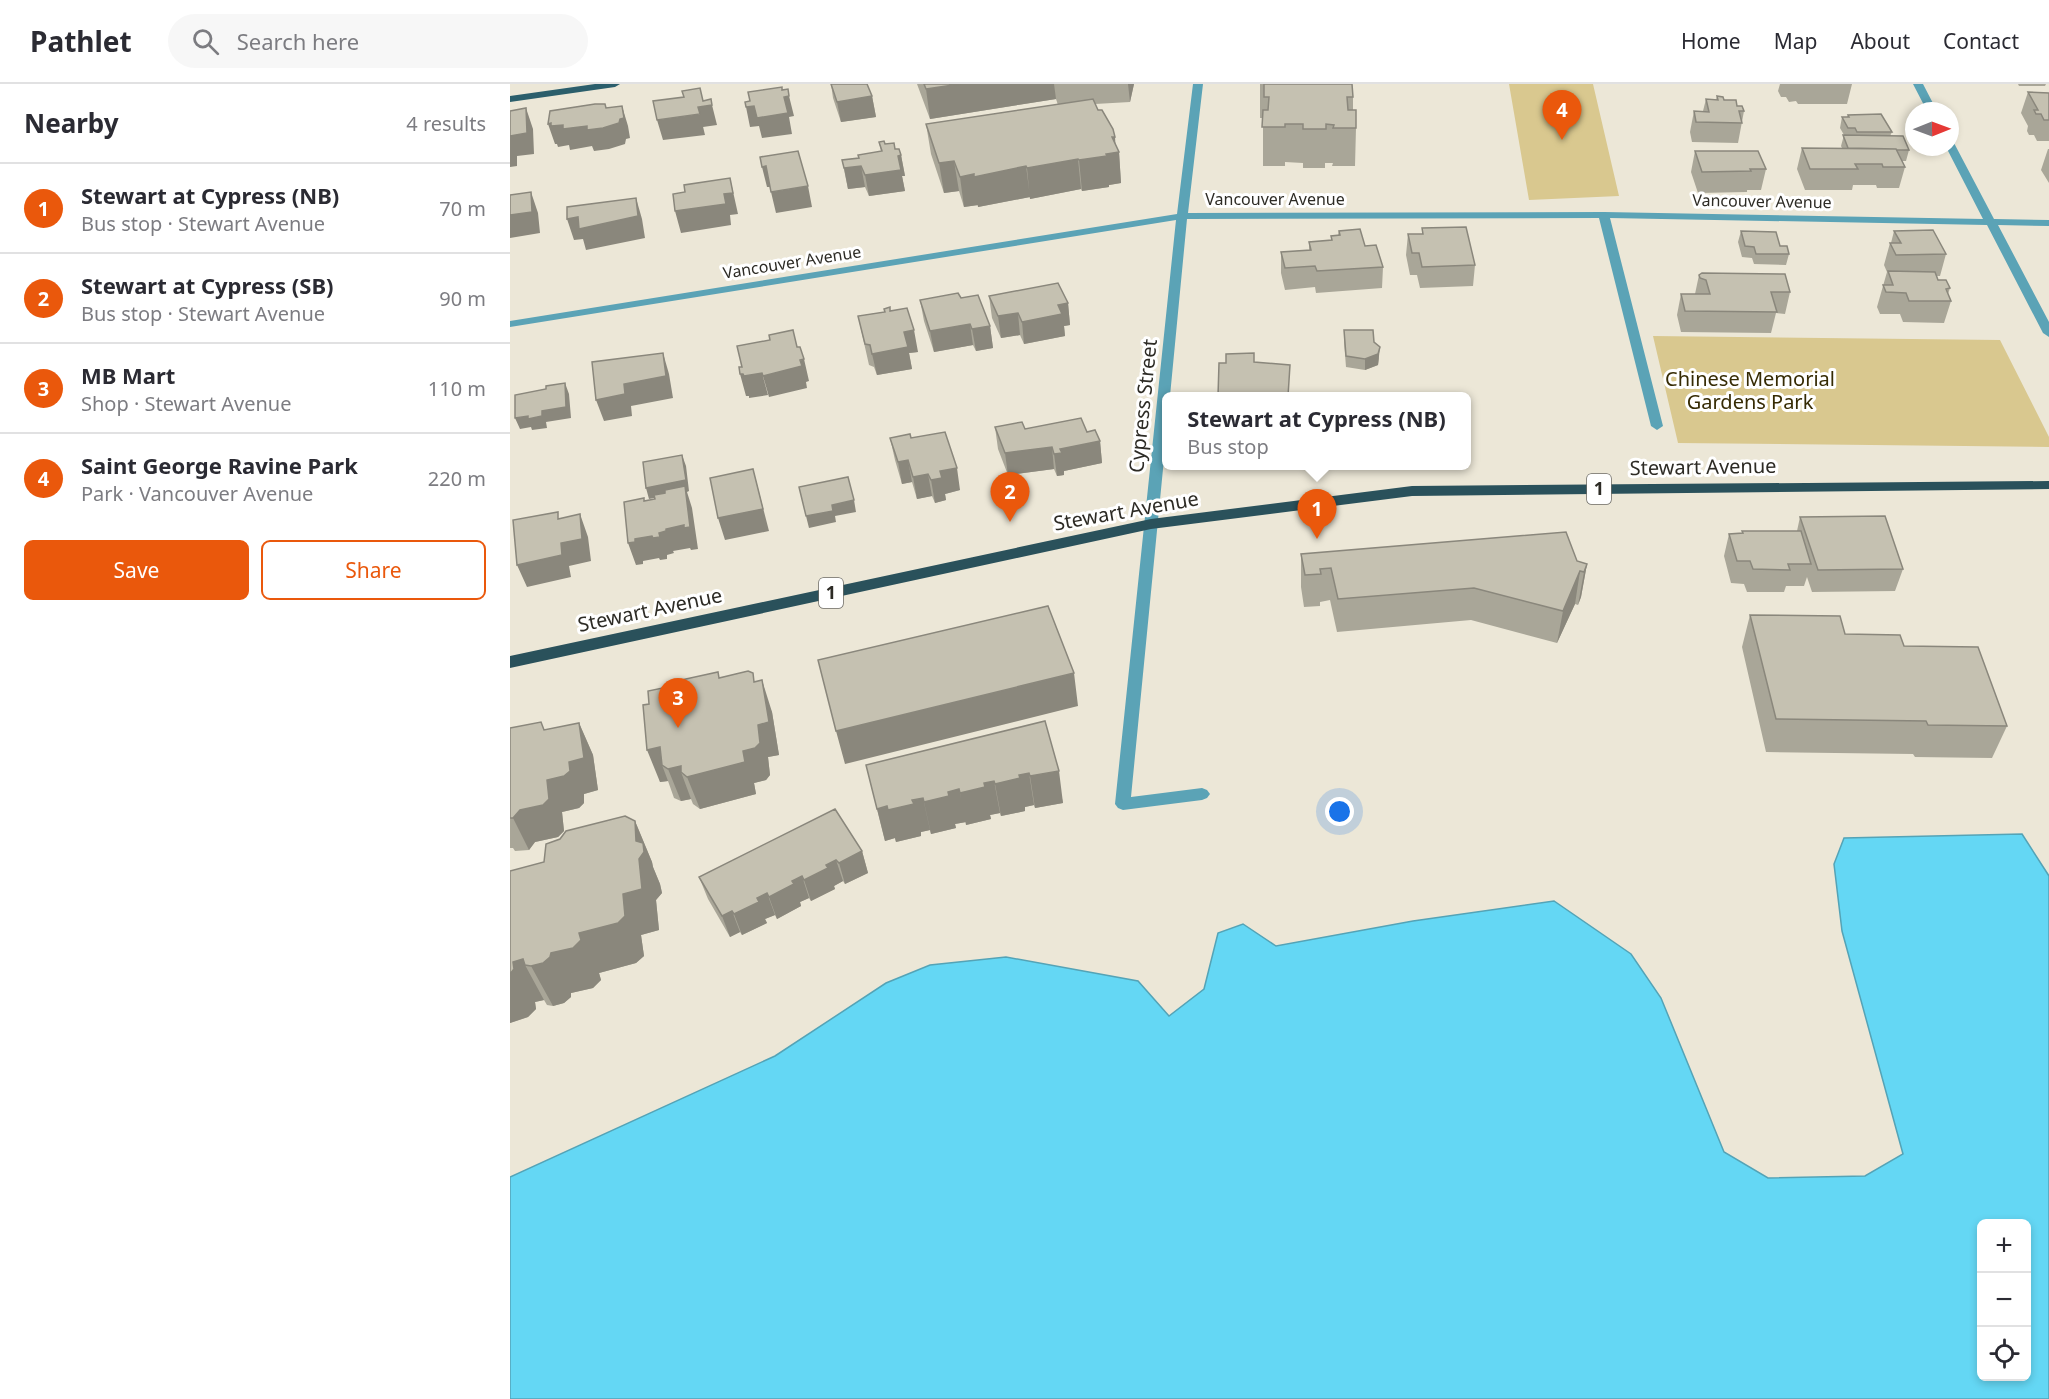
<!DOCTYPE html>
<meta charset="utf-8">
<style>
:root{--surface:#fff;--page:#f7f7f7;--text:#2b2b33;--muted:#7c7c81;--line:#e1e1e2;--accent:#ea580c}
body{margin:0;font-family:"Noto Sans",sans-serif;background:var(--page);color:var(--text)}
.controls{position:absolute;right:18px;bottom:18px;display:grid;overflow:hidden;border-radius:9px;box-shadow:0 3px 9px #0003}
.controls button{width:54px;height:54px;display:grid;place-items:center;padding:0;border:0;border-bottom:2px solid var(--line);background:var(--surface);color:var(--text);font:30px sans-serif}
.compass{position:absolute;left:1395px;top:18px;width:54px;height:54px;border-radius:50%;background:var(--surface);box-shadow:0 3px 9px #0003;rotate:89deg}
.you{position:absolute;left:830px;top:728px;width:21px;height:21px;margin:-15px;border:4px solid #fff;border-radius:50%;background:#1a73e8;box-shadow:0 0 0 9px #1a73e833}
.badge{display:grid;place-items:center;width:39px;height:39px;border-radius:50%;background:var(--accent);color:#fff;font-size:20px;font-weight:700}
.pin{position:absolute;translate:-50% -50px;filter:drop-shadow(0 2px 3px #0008)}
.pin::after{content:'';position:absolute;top:32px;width:21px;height:18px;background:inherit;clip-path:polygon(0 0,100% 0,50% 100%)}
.popup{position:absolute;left:652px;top:308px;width:309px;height:78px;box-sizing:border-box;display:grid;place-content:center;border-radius:9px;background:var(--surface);filter:drop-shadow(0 2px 4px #0005);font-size:20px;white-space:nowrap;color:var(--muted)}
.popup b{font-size:22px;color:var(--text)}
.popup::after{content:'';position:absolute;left:50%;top:100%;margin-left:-12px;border:12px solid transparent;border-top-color:var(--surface)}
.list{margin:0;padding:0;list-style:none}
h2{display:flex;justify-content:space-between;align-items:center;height:78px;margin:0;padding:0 24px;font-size:26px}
h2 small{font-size:20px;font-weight:400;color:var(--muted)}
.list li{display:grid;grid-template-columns:39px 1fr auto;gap:18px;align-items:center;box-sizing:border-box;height:90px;padding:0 24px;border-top:2px solid var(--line)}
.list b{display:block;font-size:22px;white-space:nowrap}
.list p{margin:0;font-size:20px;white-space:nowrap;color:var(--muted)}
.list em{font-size:20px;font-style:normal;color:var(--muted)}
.actions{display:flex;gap:12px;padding:18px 24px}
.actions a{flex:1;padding:14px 0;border:2px solid var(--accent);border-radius:9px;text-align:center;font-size:21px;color:var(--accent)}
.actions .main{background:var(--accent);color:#fff}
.icon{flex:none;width:33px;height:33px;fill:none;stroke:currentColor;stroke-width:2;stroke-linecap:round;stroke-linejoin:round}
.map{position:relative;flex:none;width:1539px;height:1315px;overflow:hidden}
header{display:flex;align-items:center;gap:36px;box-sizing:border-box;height:84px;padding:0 30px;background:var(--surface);border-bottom:2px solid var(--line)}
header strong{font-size:28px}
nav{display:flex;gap:33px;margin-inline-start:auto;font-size:21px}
.search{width:420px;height:54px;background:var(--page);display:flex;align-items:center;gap:15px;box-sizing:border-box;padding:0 21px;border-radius:33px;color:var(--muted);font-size:22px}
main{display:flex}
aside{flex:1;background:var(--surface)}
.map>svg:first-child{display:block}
</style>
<header>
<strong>Pathlet</strong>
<div class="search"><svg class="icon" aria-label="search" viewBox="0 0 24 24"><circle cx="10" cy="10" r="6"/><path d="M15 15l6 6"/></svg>Search here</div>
<nav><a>Home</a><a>Map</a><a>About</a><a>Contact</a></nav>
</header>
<main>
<aside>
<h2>Nearby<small>4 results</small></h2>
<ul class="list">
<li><span class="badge">1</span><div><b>Stewart at Cypress (NB)</b><p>Bus stop · Stewart Avenue</p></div><em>70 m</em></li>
<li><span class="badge">2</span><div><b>Stewart at Cypress (SB)</b><p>Bus stop · Stewart Avenue</p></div><em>90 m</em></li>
<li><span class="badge">3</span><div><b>MB Mart</b><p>Shop · Stewart Avenue</p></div><em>110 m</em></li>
<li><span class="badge">4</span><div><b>Saint George Ravine Park</b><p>Park · Vancouver Avenue</p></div><em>220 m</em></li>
</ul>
<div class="actions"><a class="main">Save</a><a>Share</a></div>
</aside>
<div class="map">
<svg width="1539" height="1315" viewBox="0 0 1539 1315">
<rect width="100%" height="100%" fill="#ece7d7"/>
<!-- green -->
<path fill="#d9c88f" d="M999,0H1083L1109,112L1019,116Z
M1143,252L1490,256L1539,353V363L1168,359Z"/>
<!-- water -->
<path fill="#64d7f4" stroke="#54a3b6" stroke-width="1.5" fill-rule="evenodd" d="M1512,750L1539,792V1315H0V1093L265,972L376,899L420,881L496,873L628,897L659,932L694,905L708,849L733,840L766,862L903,837L1044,817L1121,870L1151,914L1214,1068L1258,1094L1355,1092L1393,1070L1332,847L1324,780L1334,754ZM1472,1140H1516V1292H1472Z"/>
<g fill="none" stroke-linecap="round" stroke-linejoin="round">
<!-- minor -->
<path fill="#5ba3b6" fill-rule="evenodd" d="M683,0H693L678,129L1094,128L1473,135L1436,63H1440V58L1444,59L1484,135L1539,136V142L1488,141L1539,238V253L1533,249L1477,141L1100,134L1153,342L1147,346L1141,342L1089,134L677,135L660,312H657V344L621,713L692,704L697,706L700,710L697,714L692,716L613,726L608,724L605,720L666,136L0,243V237L667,130Z
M1403,0H1413L1427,27H1417Z"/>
<!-- primary -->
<path fill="#2b5e6b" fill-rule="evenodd" d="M85,0H110L105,3L0,18V12Z"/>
<!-- trunk -->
<path fill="#2a515b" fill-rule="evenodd" d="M1539,397V405L902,412L641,445L0,584V572L641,435L902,402Z"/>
</g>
<!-- wall -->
<path fill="#a9a698" d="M321,0H357L362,12L366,33L331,38L323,14Z
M407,0H624L620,18L585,20L609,68L611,99L599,101V103L572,107L571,105L520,115V113L468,123V121L454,123L449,107L434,109L421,70L416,40L548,21L546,15L420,35Z
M750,0H842L843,13V26L846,44L845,82H822L823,79H815V84H793V79L775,78V82H753V34H750Z
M1270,0H1342L1337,20H1288L1286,17L1279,18L1276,13H1271L1268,7Z
M1508,0H1536L1535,2H1509Z
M1518,8L1539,9V57H1527L1524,51H1519L1517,47L1518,42L1511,29Z
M1207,12L1227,22L1234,27L1228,59L1182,58L1180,48L1184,27H1193L1196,15L1206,16Z
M1338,31L1382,48L1380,52L1399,66L1396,77H1392L1395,83L1389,104H1367L1366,101H1343L1342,106H1295L1287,85L1292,64H1332L1331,62L1334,51L1330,44L1332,33H1337Z
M369,58L385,65L391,71L395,92H392L395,107L359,112L355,103L338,105L332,76L349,74L371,67Z
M1538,65H1539V99L1531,86Z
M1185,67L1256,85L1251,106H1237V108L1188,109L1181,88Z
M912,144L965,181L963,202L910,204L907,191H900L896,171L898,150H912Z
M829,147L855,162L873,183L872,204L806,209L805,203L775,206L771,189V168L799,166V158L821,156V152L828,151Z
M1231,147L1270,162L1279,170L1276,181L1244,180L1242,174L1232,173L1228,158Z
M1384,147L1436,170L1430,192H1427L1428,196L1440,204L1438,210L1441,217L1434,239L1393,238L1390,230H1370L1367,223L1377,188L1374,181L1380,159H1381Z
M1189,191L1280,208L1275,230L1266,229L1261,249L1171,248L1167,231L1171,210H1185Z
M479,212L558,219L560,241L554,242L555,252L514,260L510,251L491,254L482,234Z
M451,214L480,242L483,264L466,267L463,261L424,268L414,237L410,216Z
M380,227L408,268L399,269L402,285L367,291L364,283L359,281L348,232Z
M834,246L864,258L869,274L868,281L855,286L836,283L834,257Z
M485,343L577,348L590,357L592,379L554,387V391L547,392L544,385L498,391L488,365Z
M380,354H401L450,406L435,410L436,416L425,419L422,412L407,415L402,398L392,400L385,376Z
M1290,433L1393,485L1385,507L1302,508L1297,493L1294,502H1276L1274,508H1237L1234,500L1221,499L1214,472L1219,450L1232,449V447H1287Z
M791,470L1067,477L1077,480L1071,513L1068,521L1065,520L1047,559L961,536L827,548L820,516L810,518V522L794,523L791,503Z
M1240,531L1394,562L1497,642L1482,674L1405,673L1403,670L1256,668L1232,563Z
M210,594L246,597L262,628L269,671L258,673L260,691L256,696L244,699L246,710L190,725L183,720L181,715L171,717L164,714L158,697L150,698L139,620Z
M535,637L553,719L525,724L524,721L515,723V727L491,732L490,729L480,731L481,735L456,741V738L445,740L446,744L421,750L420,746L411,748V752L386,758L385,754L375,757L356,681Z
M69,639L83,671L88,706L74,710V719L69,724L52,728L54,747L48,753L25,758L19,766L5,767L3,764H0V644L35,646Z
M125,737L142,778L143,783L150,800L152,809L146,816L149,846L131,851L134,872L126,879L89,889L91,896L83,904L61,909V913L54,919L43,922L37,921L34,916L25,918L26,925L18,933L0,939V787L34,778Z
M352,767L358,789L335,800L333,797L324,802L325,805L301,817L299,814L290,818L291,822L267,835L265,831L255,835L257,839L232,851L230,848L220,853L198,815L189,793Z"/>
<!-- shaded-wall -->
<path fill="#8a877c" d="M450,0H544L546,15L420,35L416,5Z
M618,0H624L620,18Z
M279,12L284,32L279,33L282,50L252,54L249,42L240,43L236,23Z
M362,12L366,33L331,38L327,18Z
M202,21L207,41L193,43L188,23Z
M112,22L118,42L120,54L116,55L115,60L99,65L84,67L82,62L60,66L59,61L48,63L47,60H45L38,40L101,42Z
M16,24L23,45L24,70L7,72V82L0,83V52Z
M190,30L195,51L153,56L147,36Z
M602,53H605L606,69L609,68L611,99L599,101V103L572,107L569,76Z
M391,71L395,92H392L395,107L359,112L355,91L388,72Z
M568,75L571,105L520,115L517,84Z
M444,77L449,107L434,109L429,79Z
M256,82L260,103H257L252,83Z
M351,82L355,103L338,105L334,84Z
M516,82L520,113L468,123L464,93Z
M464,90L468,121L454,123L450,93Z
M220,94L228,130L220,131L221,141L171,149L165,127L214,110Z
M298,102L302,123L266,129L261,108Z
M21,108L28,129L30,149L0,154V131Z
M126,114L132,135L135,154L76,166L73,155L64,156L57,135Z
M558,219L560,241L554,242L555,252L514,260L512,238L548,221Z
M508,229L510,251L491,254L488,232Z
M460,240L463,261L424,268L420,247Z
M480,242L483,264L466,267L462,245Z
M404,246L408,268L399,269L402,285L367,291L362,270L394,248Z
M870,263L868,281L855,286V275Z
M153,269L159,290L163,314L121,322L122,332L94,337L86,316L114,300Z
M294,275L299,297L296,298L297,304L259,313L253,292Z
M252,289L258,311L239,314V312H236L230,290Z
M55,299L59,310L61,334L36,338L37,344L22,346L21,343L10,345L5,334L18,332L32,327Z
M590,357L592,379L554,387V391L547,392L544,370L550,365Z
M542,363L544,385L498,391L495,369Z
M172,371L176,382L179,407L177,408L182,424L188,465L181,466L180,464L163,467L164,469L157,471V475L150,476L149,474L133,477V480L126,481L118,459L125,455L149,449L156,445L176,408L139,415L136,404Z
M398,376L402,398L392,400L388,378Z
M447,384L450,406L435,410L436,416L425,419L421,396L430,387Z
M243,385L259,447L215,456L208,434Z
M418,390L422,412L407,415L403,393Z
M344,416L346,428L325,432L326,438L299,444L296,432L322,421Z
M70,430L78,453L81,477L59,482L61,493L17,503L7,481L51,459Z
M1077,480L1071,513L1068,521L1074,488Z
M1070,487L1065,520L1047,559L1053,527Z
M564,589L568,622L335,680L326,647Z
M252,596L262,628L269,671L258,673L260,691L256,696L244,699L246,710L190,725L177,693L233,667L248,641Z
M69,639L83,671L88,706L74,710V719L69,724L52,728L54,747L48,753L25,758L19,766L3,734L37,696L59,678Z
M150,663L152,681L158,697L150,698L137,666Z
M171,682V688L181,715L171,717L158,685Z
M549,687L553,719L525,724L520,692Z
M519,689L524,721L515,723V727L491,732L485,700L509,691Z
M484,697L490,729L480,731L481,735L456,741L450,709L474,699Z
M449,705L456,738L445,740L446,744L421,750L414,718L438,708Z
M413,714L420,746L411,748V752L386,758L385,754L375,757L367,725Z
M125,737L142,778L143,783L150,800L152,809L146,816L149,846L131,851L134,872L126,879L89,889L91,896L83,904L61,909V913L54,919L43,922L21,882L69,849L113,810L126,757Z
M352,767L358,789L335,800L329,779Z
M326,776L333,797L324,802L325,805L301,817L294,796L316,781Z
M292,792L299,814L290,818L291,822L267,835L259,813L282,797Z
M257,809L265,831L255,835L257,839L232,851L224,830L247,814Z
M222,827L230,848L220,853L212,832Z
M13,875L15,881L34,916L25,918L26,925L18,933L0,939V890L3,878Z"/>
<!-- building -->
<path fill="#c5c1b1" stroke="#8a877c" stroke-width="1.5" d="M321,0H357L362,12L327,18Z
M414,0H450L416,5Z
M754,0H842L843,13H837L838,26H846V44H823L824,41L816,40V45H793V40H775V43H752L753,26H758L759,13H754Z
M272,3V6L278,5L279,12L274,13L278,29L247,34L244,22L236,23L235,18L240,17L238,8Z
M190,4L193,17L201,15L202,21L188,23L190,30L147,36L143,17L174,13L172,7Z
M1518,8L1539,9V36H1534L1531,30H1526L1524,26H1528Z
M1207,12L1213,13L1214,16H1226L1227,22H1232L1234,27H1229L1232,39L1186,38L1184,27L1199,28L1196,15L1208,16Z
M583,15L588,26H592L603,45L605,53H602L609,68L596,70L597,72L569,76L568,75L517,84L516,82L464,93V90L450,93L444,77L429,79L416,40Z
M85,20H95L96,24L112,22L114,34L110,35L109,39L93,44L77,46V42L53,45V41L41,42V39L38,40L40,27Z
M16,24L17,49L0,52V27Z
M1371,30L1382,48H1347L1345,44H1338L1332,33H1339L1338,31Z
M1333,51L1393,52L1399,66H1387L1386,65L1338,64Z
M374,57L375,60L384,59L385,65H389L391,71L388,72L391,86L355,91L351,82L334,84L332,76L349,74L348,71L372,67L369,58Z
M1292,64L1386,65L1395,83H1373L1372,80H1345L1348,85H1300Z
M288,67L298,102L261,108L256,82L252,83L250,73Z
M1185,67H1248L1256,85H1240L1241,87L1192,88Z
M220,94L223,109L214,110L216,120L165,127L163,110L175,108L174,101Z
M21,108L22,128L0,131V111Z
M126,114L128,132L69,145L68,133L57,135V123Z
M956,143L965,181L912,183L909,169H902L898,150H913L912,144Z
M850,145L855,162L866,161L873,183L807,187L805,182L775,184L771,168L801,166L799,158L822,156L821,152L830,151L829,147Z
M1423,146L1436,170L1386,171L1380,159H1391L1384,147Z
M1231,147L1266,148L1270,162H1277L1279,170H1246L1244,163L1235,162Z
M1378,187L1425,188L1428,196H1436L1440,204L1436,205L1441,217H1399L1396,209L1376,208L1373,201H1383Z
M1192,189L1275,190L1280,208H1261L1267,228L1175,227L1171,210H1200L1196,196L1190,194L1189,191Z
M548,199L558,219L548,221L552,230L512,238L508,229L488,232L479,212Z
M448,209L451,214L468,211L480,242L462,245L460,240L420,247L410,216Z
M380,223V227L397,224L404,246L394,248L398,263L362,270L360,261L355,260L348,232L375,228L374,225Z
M283,246L287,263H290L294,275L290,276L292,282L253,292L252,289L234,292L233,290H230L229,283H232L227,262L260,256L259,251Z
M834,246H863L864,258L870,263L868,270L855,275L836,272Z
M153,269L156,292L114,300L115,310L86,316L82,278Z
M744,269V278L780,281L778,312H708L709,279H716V270Z
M55,299L56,323L32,327V332L18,335V332L5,334V311L36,305V302Z
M571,334L577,348L585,346L590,357L550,365L552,369L544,370L542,363L495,369L485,343L512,338L515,345Z
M435,348L447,384L430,387L432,394L421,396L418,390L403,393L398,376L388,378L380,354L400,350L401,354Z
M172,371L176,396L136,404L133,378Z
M243,385L253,425L208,434L200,394Z
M338,393L344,416L322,421L323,427L296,432L289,403Z
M175,402L180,443L174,444V441L156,445V447L149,449L150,453L143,454L142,452L125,455V458L118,459L114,418L134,414V417L145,415L144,411L155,409V406Z
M48,428V435L70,430L72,455L51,459L52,471L7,481L3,436Z
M1375,432L1393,485L1308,486L1290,433Z
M1232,447H1291L1301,480H1278L1280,486L1243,485L1240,477H1227L1219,450L1233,449Z
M1056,448L1067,477L1077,480L1074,488L1070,487L1053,527L964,504L828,515L821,484L810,485L811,490L795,491L791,470Z
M538,522L564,589L326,647L308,576Z
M1240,531L1330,532L1335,550L1390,551L1394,562L1468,563L1497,642L1418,641L1416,637L1266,635Z
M238,587L243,589L244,598L252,596L259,638L248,641L250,659L245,664L233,667L235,678L177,693L171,688V682L158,685L152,681L150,663L137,666L133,621L139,620L138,607L172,600L171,596L208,588L209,594Z
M535,637L549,687L520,692L519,689L509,691L510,694L485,700L484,697L474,699L475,703L450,709L449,705L438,708L439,712L414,718L413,714L402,716L404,720L378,726L377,722L367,725L356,681Z
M31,638L34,646L69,639L74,674L59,678L60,687L54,692L37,696L39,715L33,721L10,726L3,734H0V644Z
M325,725L352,767L329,779L326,776L316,781L318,784L294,796L292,792L282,797L284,800L259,813L257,809L247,814L249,818L224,830L222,827L212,832L189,793Z
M115,732L125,737L126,757L133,759L134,768L129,775L132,805L113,810L115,832L108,839L69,849L71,856L63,864L41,869L40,873L33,879L21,882L15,881L13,875L3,878L4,885L0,890V787L34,778L36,760L50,755L56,747Z"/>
<g text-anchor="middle" stroke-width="6" stroke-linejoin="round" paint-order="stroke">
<!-- far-street labels -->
<g font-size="16" fill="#2d2b25" stroke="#fff">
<text x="765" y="121">Vancouver Avenue</text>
<text transform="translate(1252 117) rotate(1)" y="6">Vancouver Avenue</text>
<text transform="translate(282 178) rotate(-9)" y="6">Vancouver Avenue</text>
</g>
<!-- shield labels -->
<g fill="#fff" stroke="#6c6b66" stroke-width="1.5">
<rect x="1077" y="390" width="24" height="30" rx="4.5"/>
<rect x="309" y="494" width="24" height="30" rx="4.5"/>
</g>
<g font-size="18" font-weight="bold" fill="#2d2b25">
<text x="1089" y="411">1</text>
<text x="321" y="515">1</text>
</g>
<!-- park labels -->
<g font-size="20" fill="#362b04" stroke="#fff">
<text x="1240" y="302">Chinese Memorial<tspan x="1240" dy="23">Gardens Park</tspan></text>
</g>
<!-- street labels -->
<g font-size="20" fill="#2d2b25" stroke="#fff">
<text transform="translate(633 322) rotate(-84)" y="7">Cypress Street</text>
<text transform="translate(1193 383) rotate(-1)" y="7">Stewart Avenue</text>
<text transform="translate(616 427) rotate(-10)" y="7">Stewart Avenue</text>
<text transform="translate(140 526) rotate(-12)" y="7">Stewart Avenue</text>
</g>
</g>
</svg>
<div class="controls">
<button>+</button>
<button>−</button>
<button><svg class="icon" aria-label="locate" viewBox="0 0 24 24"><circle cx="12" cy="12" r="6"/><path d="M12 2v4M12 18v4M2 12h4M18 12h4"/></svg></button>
</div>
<svg class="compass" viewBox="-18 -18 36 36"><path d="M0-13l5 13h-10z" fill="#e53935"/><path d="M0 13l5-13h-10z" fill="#7c7c81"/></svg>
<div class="you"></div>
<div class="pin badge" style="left:807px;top:455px">1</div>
<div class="popup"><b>Stewart at Cypress (NB)</b>Bus stop</div>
<div class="pin badge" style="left:500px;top:438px">2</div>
<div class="pin badge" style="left:168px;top:644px">3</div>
<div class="pin badge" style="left:1052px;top:56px">4</div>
</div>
</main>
